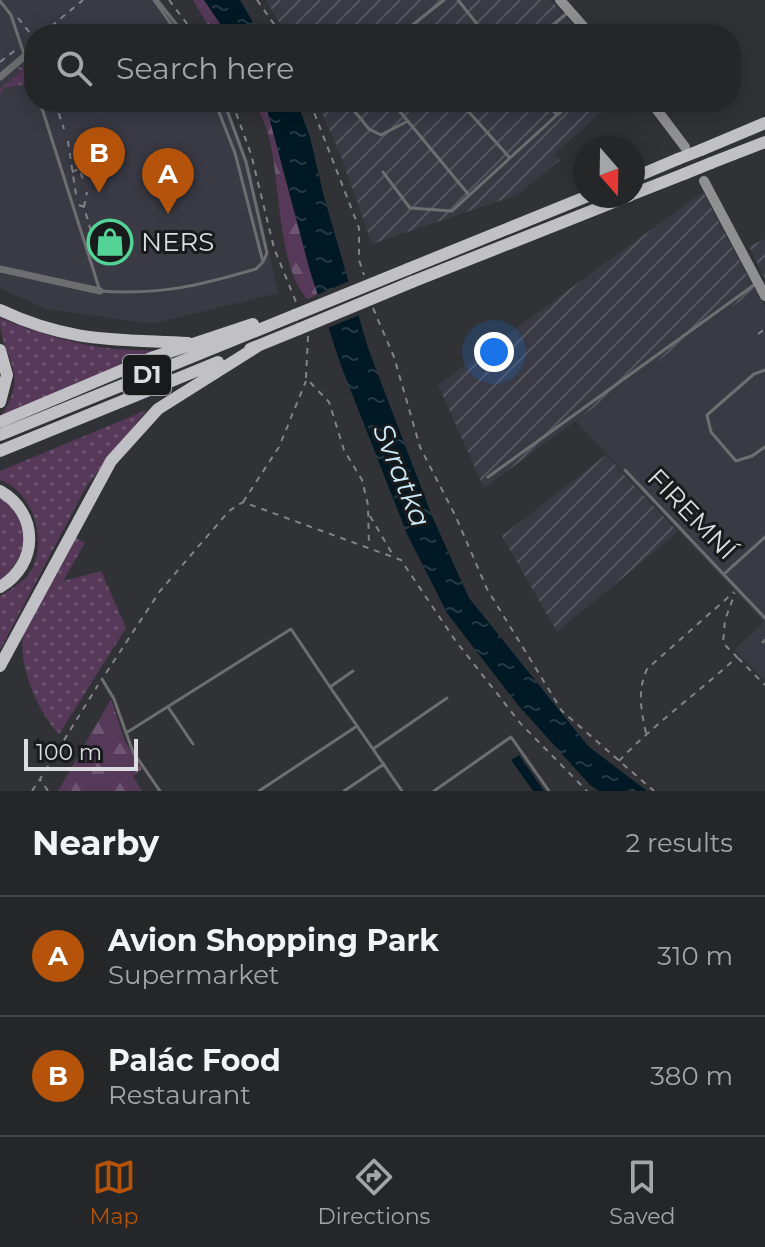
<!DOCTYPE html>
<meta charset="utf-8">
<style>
:root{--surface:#252628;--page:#2d2e30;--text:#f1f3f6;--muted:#a3a5a8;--line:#424345;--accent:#b45309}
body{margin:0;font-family:Montserrat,sans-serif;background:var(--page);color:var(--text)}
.compass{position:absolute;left:573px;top:136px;width:72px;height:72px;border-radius:50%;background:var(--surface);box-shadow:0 4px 20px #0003;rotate:160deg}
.scale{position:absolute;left:24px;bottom:20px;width:114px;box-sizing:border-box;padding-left:8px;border:4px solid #dcdde0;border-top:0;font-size:22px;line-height:28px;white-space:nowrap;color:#dcdde0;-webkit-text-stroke:6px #191a1c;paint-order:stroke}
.you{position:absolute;left:494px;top:352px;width:28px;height:28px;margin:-20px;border:6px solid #fff;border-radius:50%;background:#1a73e8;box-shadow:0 0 0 12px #1a73e833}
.badge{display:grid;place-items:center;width:52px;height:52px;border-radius:50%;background:var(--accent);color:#fff;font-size:26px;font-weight:700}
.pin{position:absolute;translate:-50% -66px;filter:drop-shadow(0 2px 4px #0008)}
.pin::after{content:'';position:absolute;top:42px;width:28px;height:24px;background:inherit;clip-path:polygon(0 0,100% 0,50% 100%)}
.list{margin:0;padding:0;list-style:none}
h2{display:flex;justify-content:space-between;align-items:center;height:104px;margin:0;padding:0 32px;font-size:34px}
h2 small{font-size:26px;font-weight:400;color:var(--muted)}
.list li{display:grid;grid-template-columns:52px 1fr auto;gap:24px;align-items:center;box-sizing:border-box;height:120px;padding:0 32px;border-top:2px solid var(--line)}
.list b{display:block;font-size:30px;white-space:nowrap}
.list p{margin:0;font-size:26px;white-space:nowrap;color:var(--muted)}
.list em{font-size:26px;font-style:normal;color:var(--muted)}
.icon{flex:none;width:44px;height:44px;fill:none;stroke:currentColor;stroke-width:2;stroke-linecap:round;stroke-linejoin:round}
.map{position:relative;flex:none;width:765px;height:791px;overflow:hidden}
.search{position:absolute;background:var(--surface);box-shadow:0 4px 20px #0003;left:24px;right:24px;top:24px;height:88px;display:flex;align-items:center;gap:20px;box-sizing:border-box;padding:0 28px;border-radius:32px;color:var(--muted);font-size:30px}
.sheet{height:344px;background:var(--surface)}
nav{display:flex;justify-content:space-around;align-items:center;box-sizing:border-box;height:112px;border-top:2px solid var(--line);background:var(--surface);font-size:22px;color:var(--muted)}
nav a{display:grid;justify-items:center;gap:4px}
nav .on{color:var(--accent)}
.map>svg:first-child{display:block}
</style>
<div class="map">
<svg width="765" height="791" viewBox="0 0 765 791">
<defs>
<pattern id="industrial-furrows" width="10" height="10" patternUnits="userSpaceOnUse" patternTransform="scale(2)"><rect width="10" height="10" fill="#393a44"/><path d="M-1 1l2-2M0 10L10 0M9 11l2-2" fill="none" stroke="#55565f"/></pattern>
<pattern id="grass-dots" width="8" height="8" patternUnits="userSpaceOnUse" patternTransform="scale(2)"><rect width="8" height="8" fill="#563959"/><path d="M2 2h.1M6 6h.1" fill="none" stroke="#6e5571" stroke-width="1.8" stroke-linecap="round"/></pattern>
<pattern id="forest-firs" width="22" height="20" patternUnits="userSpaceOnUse" patternTransform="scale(2)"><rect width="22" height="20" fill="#563959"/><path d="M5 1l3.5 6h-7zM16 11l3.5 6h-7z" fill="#6e5571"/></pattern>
<pattern id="water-ripples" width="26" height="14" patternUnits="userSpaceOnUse" patternTransform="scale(2)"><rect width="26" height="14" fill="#001924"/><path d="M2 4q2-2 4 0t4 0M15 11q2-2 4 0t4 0" fill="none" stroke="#253a44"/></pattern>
</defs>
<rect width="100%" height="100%" fill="#313236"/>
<!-- built -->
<path fill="#393a44" d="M0,0H161L187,34H34V102H226L250,166L278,293L152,324L46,309L0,288Z
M755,290L765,306V680L734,650L764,622L576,421Z"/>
<!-- industrial -->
<path fill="url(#industrial-furrows)" d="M266,0H551L581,34H286Z
M317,102H613L554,154L560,160L517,195L372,244L340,154Z
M703,192L755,290L484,488L438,385Z
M765,239V279L749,246Z
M606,455L678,532L557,632L502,536Z"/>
<!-- grass -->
<path fill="url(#grass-dots)" d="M18,67L25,68L29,84L3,88L0,95V89L20,72Z
M0,318C56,340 103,353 163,350L1,416C32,369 0,360 0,318Z
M147,410L86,487L0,650V596C11,589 23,583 30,572C49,542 33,491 0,480V471Z
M0,497C32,522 30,556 0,581Z
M75,537L85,543L63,581L101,571L126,628L59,734C39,714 18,666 23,637C25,621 65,556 75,537Z"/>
<!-- forest -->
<path fill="url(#forest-firs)" d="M193,0H204L227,34H213Z
M255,102H265L275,128L318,295L307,299C278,268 280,179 269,137C266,125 260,113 255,102Z
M111,699L125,741L142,769L133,776L142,791H58Z"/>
<!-- water -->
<path fill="url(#water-ripples)" d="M204,0H240L260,34H227Z
M265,102H297L310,137L324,197L368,348L432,516L469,598L588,746L647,791H599L590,785L518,705L447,613L407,534L340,363L310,271Z
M519,755L544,791H533L511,760Z"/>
<!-- pier -->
<path fill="#313236" d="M352,280L362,314L325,329L314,296Z"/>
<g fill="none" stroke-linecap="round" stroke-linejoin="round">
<!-- path -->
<path stroke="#838488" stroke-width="2" stroke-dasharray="6 6" stroke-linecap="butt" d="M169,0L195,34
M257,0L281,34
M18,18L34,38
M42,34L83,0
M0,62L18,48
M55,102L64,129
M232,102L251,154L274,248L296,302
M310,102L359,228V260L364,275
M68,141L76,195
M72,172L79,169L83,179
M79,205L84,207L91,231L97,234
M84,207L87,192
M92,249L100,243
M373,308L394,357L420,447L456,517L487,589L562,711L654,791
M758,334L765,329
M308,336L306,378L329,402L344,450L362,480L368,505L369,546
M243,502L279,447L306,381
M370,516L393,555
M738,658L765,685
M106,673L160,591L229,511L243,502L401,560L455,640L521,724L587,791
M646,733C641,710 637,691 647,669L734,592
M619,761C655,723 698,693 737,657L723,643L725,620L735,593
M32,791L39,780
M48,791L40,779L98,685"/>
<!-- lane -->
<path stroke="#6e6e70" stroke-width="3" d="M154,0L178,34
M157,0L184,34
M458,0L485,34
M0,1L11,15L34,84
M401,34L444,0
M542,34L566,14
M40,102L100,291C161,295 198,286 256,269L263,262L235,153L215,102
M224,102L246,162L267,253L263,262
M347,102L369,129L381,135L408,121
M392,102L469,195
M460,102L510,158
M557,115L572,102
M383,172L410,208L452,211L557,115L545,102
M765,370L754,374L707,415L711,432L736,461L752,456L765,447
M625,470L765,618
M488,477L754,285
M724,574L765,537
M763,642L765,640
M353,671L330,687L402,791
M102,679L114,699L133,752L160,791
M168,707L193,744
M126,733L291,629L330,687
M373,749L447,698
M259,791L357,726
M344,791L384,764
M434,791L511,737L549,791"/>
<!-- street -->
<path stroke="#6e6e70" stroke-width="7" d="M0,77L25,56
M0,269L100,291"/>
<!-- secondary -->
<path stroke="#908f92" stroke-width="10" d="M560,0L590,34
M651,102L685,147
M704,181L765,296"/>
<!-- highway -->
<path stroke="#c1c0c5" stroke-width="12" d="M701,150L765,123
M711,163L765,142
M633,178L678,159
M633,194L684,174
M408,269L588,196
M412,282L629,196
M0,310C70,343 115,339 188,343
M250,349L299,329
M0,350L7,375L0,402
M0,422L151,358L253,324
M0,435L295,315
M0,451L218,362
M0,491C39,513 39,564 0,587
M0,666L111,461L158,409L258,346"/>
<!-- highway-bridge -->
<path stroke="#c1c0c5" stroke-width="12" d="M678,159L701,150
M684,174L711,163
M295,315L408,269
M299,329L412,282"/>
</g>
<!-- icons -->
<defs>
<g id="shop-ring" transform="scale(2.3)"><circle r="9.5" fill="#191a1c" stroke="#53d396" stroke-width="1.5"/><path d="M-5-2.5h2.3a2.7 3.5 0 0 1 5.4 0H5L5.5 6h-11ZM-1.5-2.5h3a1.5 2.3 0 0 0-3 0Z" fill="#53d396"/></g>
</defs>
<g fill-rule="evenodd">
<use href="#shop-ring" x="110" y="242"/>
</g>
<g text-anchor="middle" stroke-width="6" stroke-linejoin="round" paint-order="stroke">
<!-- shield labels -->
<rect fill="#191a1c" stroke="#a2a2a5" stroke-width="2" x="123" y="355" width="48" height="40" rx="6"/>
<g font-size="24" font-weight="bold" fill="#dcdde0">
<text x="147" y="383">D1</text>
</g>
<!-- poi labels -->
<g font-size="26" fill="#dcdde0" stroke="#191a1c" text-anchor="start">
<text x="141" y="251">NERS</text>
</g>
<!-- street labels -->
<g font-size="26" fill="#dcdde0" stroke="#191a1c">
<text transform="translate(692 514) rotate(46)" y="9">FIREMNÍ</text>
</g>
<!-- water labels -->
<g font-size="28" font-style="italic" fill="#cae9f9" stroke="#191a1c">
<text transform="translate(402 475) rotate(68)" y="10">Svratka</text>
</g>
</g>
</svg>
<svg class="compass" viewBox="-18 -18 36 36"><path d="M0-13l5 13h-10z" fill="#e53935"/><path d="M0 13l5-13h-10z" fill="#a3a5a8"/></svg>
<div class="scale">100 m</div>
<div class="you"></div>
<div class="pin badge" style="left:168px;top:214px">A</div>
<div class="pin badge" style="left:99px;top:193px">B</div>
<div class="search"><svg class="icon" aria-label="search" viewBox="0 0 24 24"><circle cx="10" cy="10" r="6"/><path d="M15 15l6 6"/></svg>Search here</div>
</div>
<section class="sheet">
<h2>Nearby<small>2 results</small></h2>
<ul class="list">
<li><span class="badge">A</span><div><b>Avion Shopping Park</b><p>Supermarket</p></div><em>310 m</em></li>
<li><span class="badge">B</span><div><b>Palác Food</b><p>Restaurant</p></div><em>380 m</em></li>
</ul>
</section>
<nav>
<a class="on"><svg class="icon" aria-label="map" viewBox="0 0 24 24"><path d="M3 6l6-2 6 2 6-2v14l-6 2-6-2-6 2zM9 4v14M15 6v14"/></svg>Map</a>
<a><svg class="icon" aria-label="directions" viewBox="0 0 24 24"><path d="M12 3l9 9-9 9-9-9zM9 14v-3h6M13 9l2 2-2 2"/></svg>Directions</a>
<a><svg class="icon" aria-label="saved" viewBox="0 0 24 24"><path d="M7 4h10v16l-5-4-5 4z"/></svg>Saved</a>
</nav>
